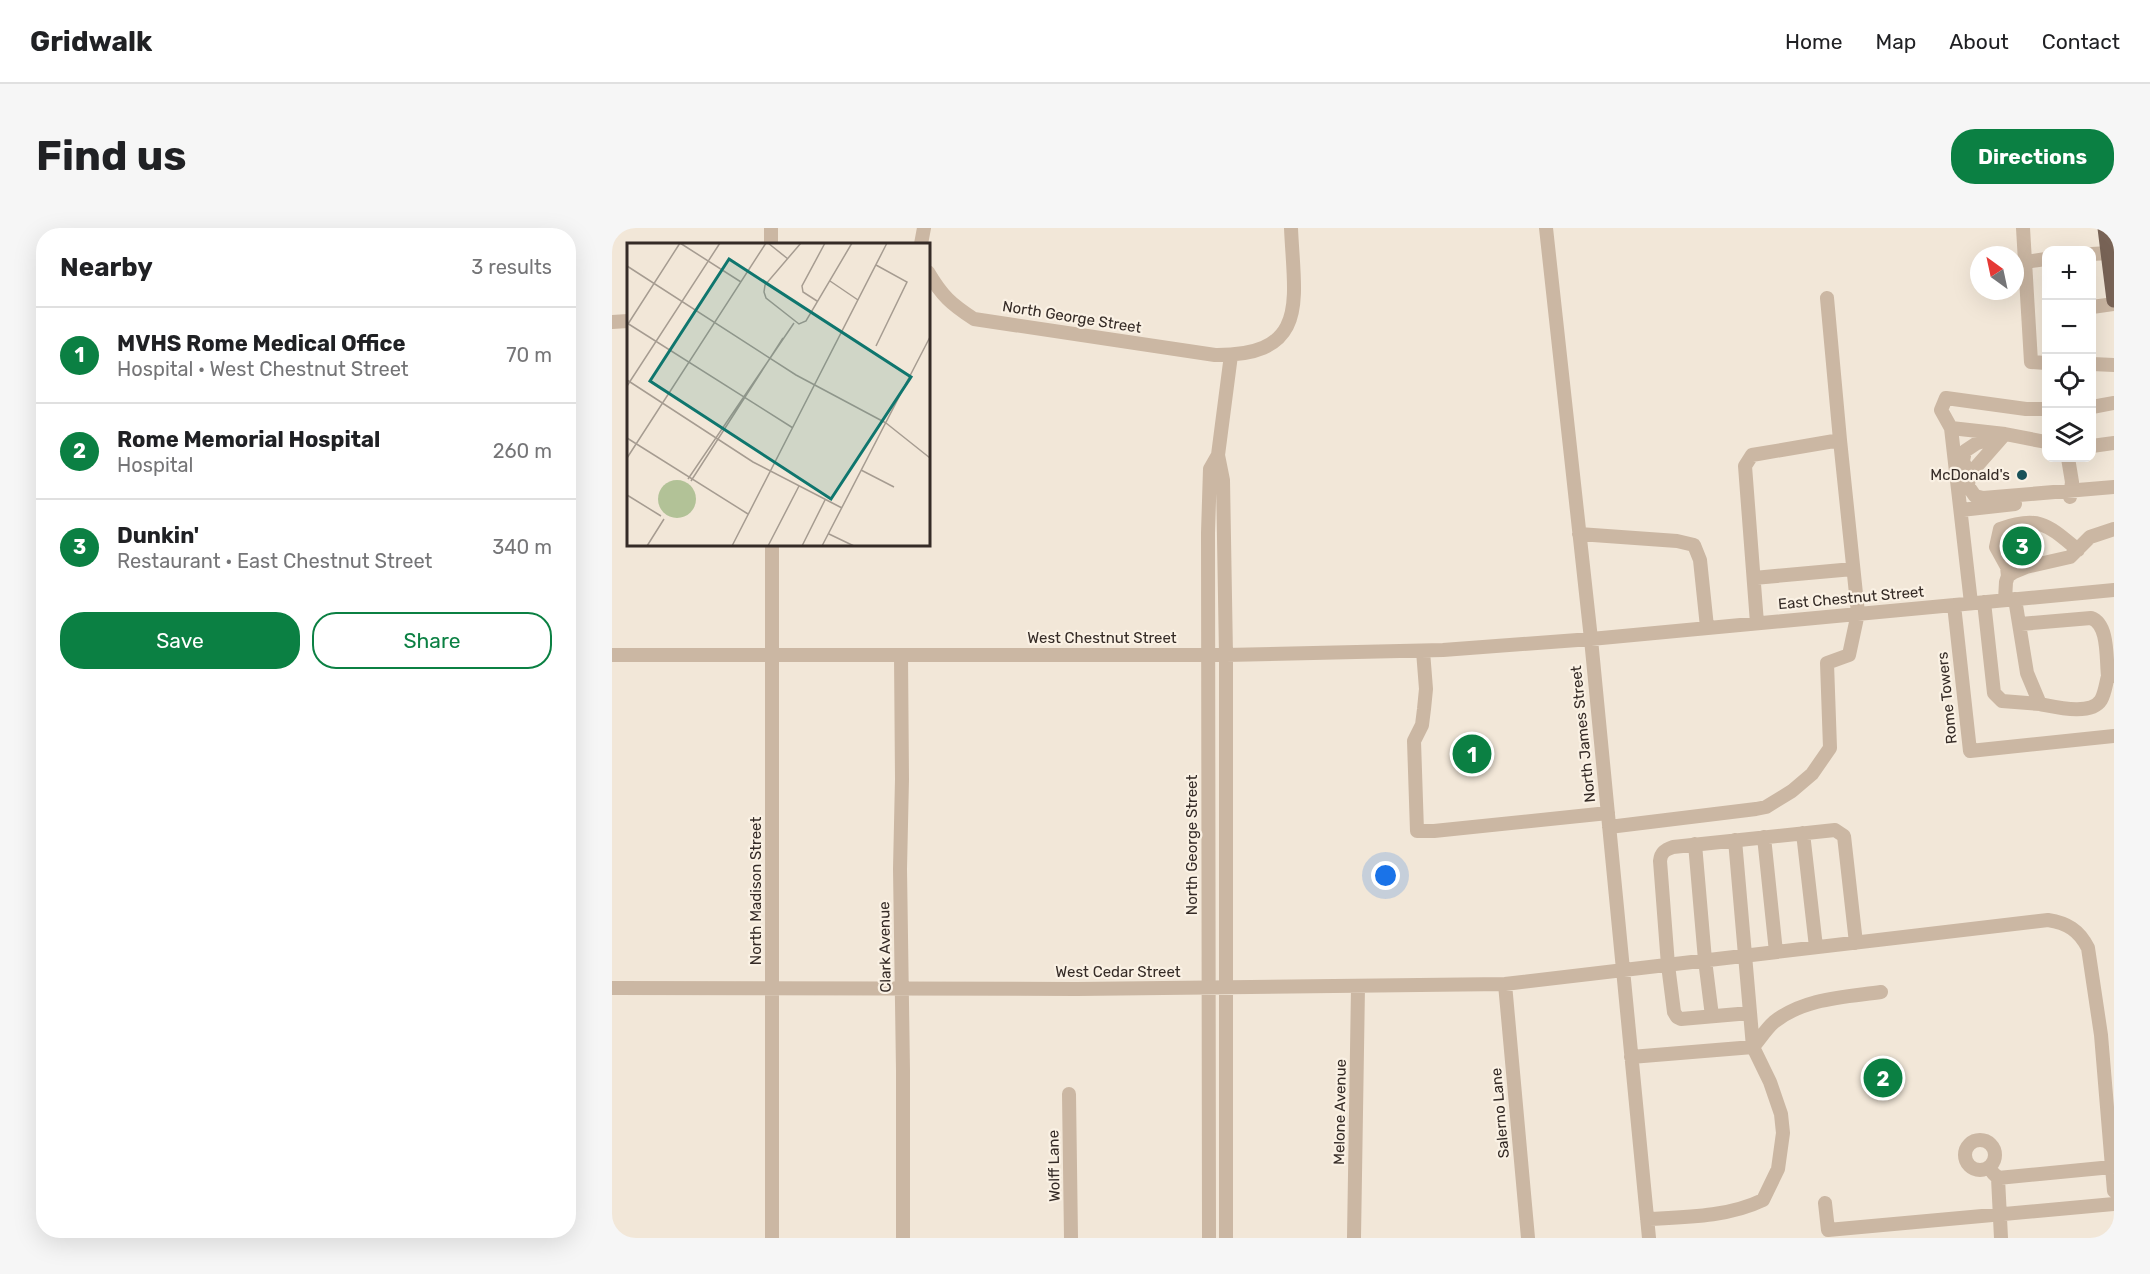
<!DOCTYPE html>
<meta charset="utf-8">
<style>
:root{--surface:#fff;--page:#f6f6f6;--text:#202124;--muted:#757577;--line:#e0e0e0;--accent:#0b8043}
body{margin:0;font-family:Rubik,sans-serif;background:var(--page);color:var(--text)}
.controls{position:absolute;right:18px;top:18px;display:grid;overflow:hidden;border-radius:12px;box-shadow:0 6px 24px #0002}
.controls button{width:54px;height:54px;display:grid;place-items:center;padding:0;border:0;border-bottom:2px solid var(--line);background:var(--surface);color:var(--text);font:30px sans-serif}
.compass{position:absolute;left:1358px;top:18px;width:54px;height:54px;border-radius:50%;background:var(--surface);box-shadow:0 6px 24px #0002;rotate:327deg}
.you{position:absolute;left:774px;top:648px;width:21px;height:21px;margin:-15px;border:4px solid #fff;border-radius:50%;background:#1a73e8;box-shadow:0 0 0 9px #1a73e833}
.badge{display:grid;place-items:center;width:39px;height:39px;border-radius:50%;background:var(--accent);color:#fff;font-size:20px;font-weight:700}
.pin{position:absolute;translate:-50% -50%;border:3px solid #fff;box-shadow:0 2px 6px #0006}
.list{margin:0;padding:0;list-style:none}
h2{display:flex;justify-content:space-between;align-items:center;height:78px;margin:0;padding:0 24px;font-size:26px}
h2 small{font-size:20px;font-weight:400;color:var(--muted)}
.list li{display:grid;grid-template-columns:39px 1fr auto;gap:18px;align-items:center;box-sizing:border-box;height:96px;padding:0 24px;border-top:2px solid var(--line)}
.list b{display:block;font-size:22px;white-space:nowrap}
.list p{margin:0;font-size:20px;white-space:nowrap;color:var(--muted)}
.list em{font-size:20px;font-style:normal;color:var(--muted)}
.actions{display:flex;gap:12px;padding:18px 24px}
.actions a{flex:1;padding:14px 0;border:2px solid var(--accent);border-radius:24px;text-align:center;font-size:21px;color:var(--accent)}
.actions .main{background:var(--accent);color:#fff}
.icon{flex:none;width:33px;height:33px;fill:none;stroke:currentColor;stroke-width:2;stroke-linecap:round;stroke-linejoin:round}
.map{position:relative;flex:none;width:1502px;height:1010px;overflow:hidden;border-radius:24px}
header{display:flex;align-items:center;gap:36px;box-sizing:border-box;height:84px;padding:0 30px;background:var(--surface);border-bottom:2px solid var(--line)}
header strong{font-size:28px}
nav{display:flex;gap:33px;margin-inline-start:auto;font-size:21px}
.intro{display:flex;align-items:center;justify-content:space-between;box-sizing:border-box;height:144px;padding:0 36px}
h1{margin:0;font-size:42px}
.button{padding:15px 27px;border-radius:24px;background:var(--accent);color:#fff;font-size:21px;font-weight:700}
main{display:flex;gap:36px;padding:0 36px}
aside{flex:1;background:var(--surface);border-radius:24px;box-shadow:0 6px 24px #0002}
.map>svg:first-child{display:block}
</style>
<header>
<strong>Gridwalk</strong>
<nav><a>Home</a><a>Map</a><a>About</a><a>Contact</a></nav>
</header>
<div class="intro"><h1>Find us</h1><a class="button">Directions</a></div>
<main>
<aside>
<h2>Nearby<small>3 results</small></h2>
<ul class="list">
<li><span class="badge">1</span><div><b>MVHS Rome Medical Office</b><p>Hospital · West Chestnut Street</p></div><em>70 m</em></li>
<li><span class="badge">2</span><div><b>Rome Memorial Hospital</b><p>Hospital</p></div><em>260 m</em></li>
<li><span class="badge">3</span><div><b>Dunkin'</b><p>Restaurant · East Chestnut Street</p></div><em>340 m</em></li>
</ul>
<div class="actions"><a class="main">Save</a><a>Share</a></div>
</aside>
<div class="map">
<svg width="1502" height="1010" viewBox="0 0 1502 1010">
<rect width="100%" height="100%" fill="#f2e7d8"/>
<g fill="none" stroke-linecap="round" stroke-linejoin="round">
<!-- minor -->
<path stroke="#cbb7a3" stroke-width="14" d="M159,0V16
M934,0L979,411L1037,1010
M1411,0L1419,134L1434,135
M309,16L312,0
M1480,26L1496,25
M1413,34L1434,31
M316,44C330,68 339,76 362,91L603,127C699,128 682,71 679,0
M1215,70L1228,212
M1480,79L1502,76
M0,94L16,93
M1480,136L1502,137
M1480,179L1502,175
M1339,200L1393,206L1434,214
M1393,206L1357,247L1356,258L1363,268L1371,270L1502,259
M1480,218L1502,215
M1456,230L1460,254L1458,269
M1356,245L1351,233L1353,223L1365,215L1389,207
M1349,282L1403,276
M967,306L1065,313L1082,317L1088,332L1095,399
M1396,348L1395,339L1384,319L1388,301C1427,287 1436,297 1466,322
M1142,350L1241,341
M1403,371L1415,445L1428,476C1444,479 1479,488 1489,472C1493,465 1494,455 1496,448H1502
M1393,372L1394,354L1396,348L1402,344L1414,339L1458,329L1478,309L1502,301
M1372,374L1382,465L1390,473L1428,476
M1359,375L1339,200L1329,182L1334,170L1414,181H1434
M1342,377L1358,523L1502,508
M1409,396L1479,390C1497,396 1494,431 1496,448
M811,423L814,461L812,481L810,497L802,513L805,603H822L996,585
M0,427H614L831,422L979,411L1502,362
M289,427L290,551L288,641L291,842V1010
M997,599L1144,581L1154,579L1180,563L1200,546L1218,520L1215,435L1237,427L1246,385L1228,212L1140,227L1133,238L1145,395
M1191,605L1204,719
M1152,609L1164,724
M1083,616L1093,732L1100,788
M893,756L916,1010
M0,760L465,761L893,756L1436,692C1455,695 1467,702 1476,720L1489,807L1502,963
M1138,785L1069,791L1065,789L1062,784L1056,737L1048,633C1049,624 1053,622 1061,619L1223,602L1232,608L1244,715
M1019,829L1141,819C1148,811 1154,801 1162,794C1192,770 1233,769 1269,764
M457,866L459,1010
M1353 927a15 15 0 1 1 30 0a15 15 0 1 1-30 0Z
M1381,945L1386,950L1389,1010
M1386,950L1500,939
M1213,975L1216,1002L1502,976
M1035,991C1074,989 1116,989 1151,972L1166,941L1171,905L1169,886L1158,854L1141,819L1123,612
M160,1010V316
M597,1010L596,305L598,241L606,227
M614,1010V427L611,252L606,227L619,127
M742,1010L746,759"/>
<!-- major -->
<path stroke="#786356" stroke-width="15" d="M1493,0L1502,72"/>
</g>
<!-- markers -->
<circle fill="#195259" stroke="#faf1e4" stroke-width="2" cx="1410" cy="247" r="6"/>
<g text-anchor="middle" stroke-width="4.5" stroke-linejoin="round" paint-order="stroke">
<!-- street labels -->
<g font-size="15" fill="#352b26" stroke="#faf1e4">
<text transform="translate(460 89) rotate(9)" y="5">North George Street</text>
<text transform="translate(1239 370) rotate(-5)" y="5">East Chestnut Street</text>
<text x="490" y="415">West Chestnut Street</text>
<text transform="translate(1335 470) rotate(-96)" y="5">Rome Towers</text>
<text transform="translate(971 506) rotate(-96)" y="5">North James Street</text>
<text transform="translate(580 617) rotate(-90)" y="5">North George Street</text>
<text transform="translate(144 663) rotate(-90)" y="5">North Madison Street</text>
<text transform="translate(273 719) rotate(-91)" y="5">Clark Avenue</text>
<text x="506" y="749">West Cedar Street</text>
<text transform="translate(728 884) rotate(-89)" y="5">Melone Avenue</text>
<text transform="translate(888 885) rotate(-95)" y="5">Salerno Lane</text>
<text transform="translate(442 938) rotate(-91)" y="5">Wolff Lane</text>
</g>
<!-- poi labels -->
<g font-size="15" fill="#352b26" stroke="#faf1e4" text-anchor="end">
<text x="1398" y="252">McDonald's</text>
</g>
</g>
<!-- overview -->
<g transform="translate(15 15)">
<rect width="303" height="303" fill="#f2e7d8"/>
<path d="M31 256a19 19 0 1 1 38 0a19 19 0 1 1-38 0Z" fill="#b2c297"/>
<path fill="none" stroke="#a69c91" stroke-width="1.5" d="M53,0L114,39M141,0L161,16M174,0L138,42L137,49L139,55L172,81L179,78L225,0M0,23L169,132L259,180M203,38L231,57M190,58L176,49L175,43L198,0M0,80L166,185M1,81L53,0M249,103L280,39L249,22M0,137L126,219L215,265M0,143L93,0M259,180L303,215M0,195L121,271M0,215L139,0M234,227L267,244M61,236L167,80M64,238L156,95M0,252L34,273M202,291L227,303M20,303L37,276M105,303L260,0M141,303L172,243M175,303L198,257M195,303L303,94"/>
<path fill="#0f766e" fill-opacity="0.15" stroke="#0f766e" stroke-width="3" d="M102,16L284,134L204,256L23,138Z"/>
<rect width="303" height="303" fill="none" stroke="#352b26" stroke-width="3"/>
</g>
</svg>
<div class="controls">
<button>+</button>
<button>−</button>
<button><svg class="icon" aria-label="locate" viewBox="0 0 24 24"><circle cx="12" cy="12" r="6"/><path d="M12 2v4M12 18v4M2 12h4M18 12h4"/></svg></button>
<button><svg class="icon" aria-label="layers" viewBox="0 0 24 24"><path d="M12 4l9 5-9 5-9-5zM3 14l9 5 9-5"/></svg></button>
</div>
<svg class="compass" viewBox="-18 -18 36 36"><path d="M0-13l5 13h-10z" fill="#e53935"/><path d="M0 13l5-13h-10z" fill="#757577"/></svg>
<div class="you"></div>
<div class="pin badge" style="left:860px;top:526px">1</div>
<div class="pin badge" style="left:1271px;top:850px">2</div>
<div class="pin badge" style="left:1410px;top:318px">3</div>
</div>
</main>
